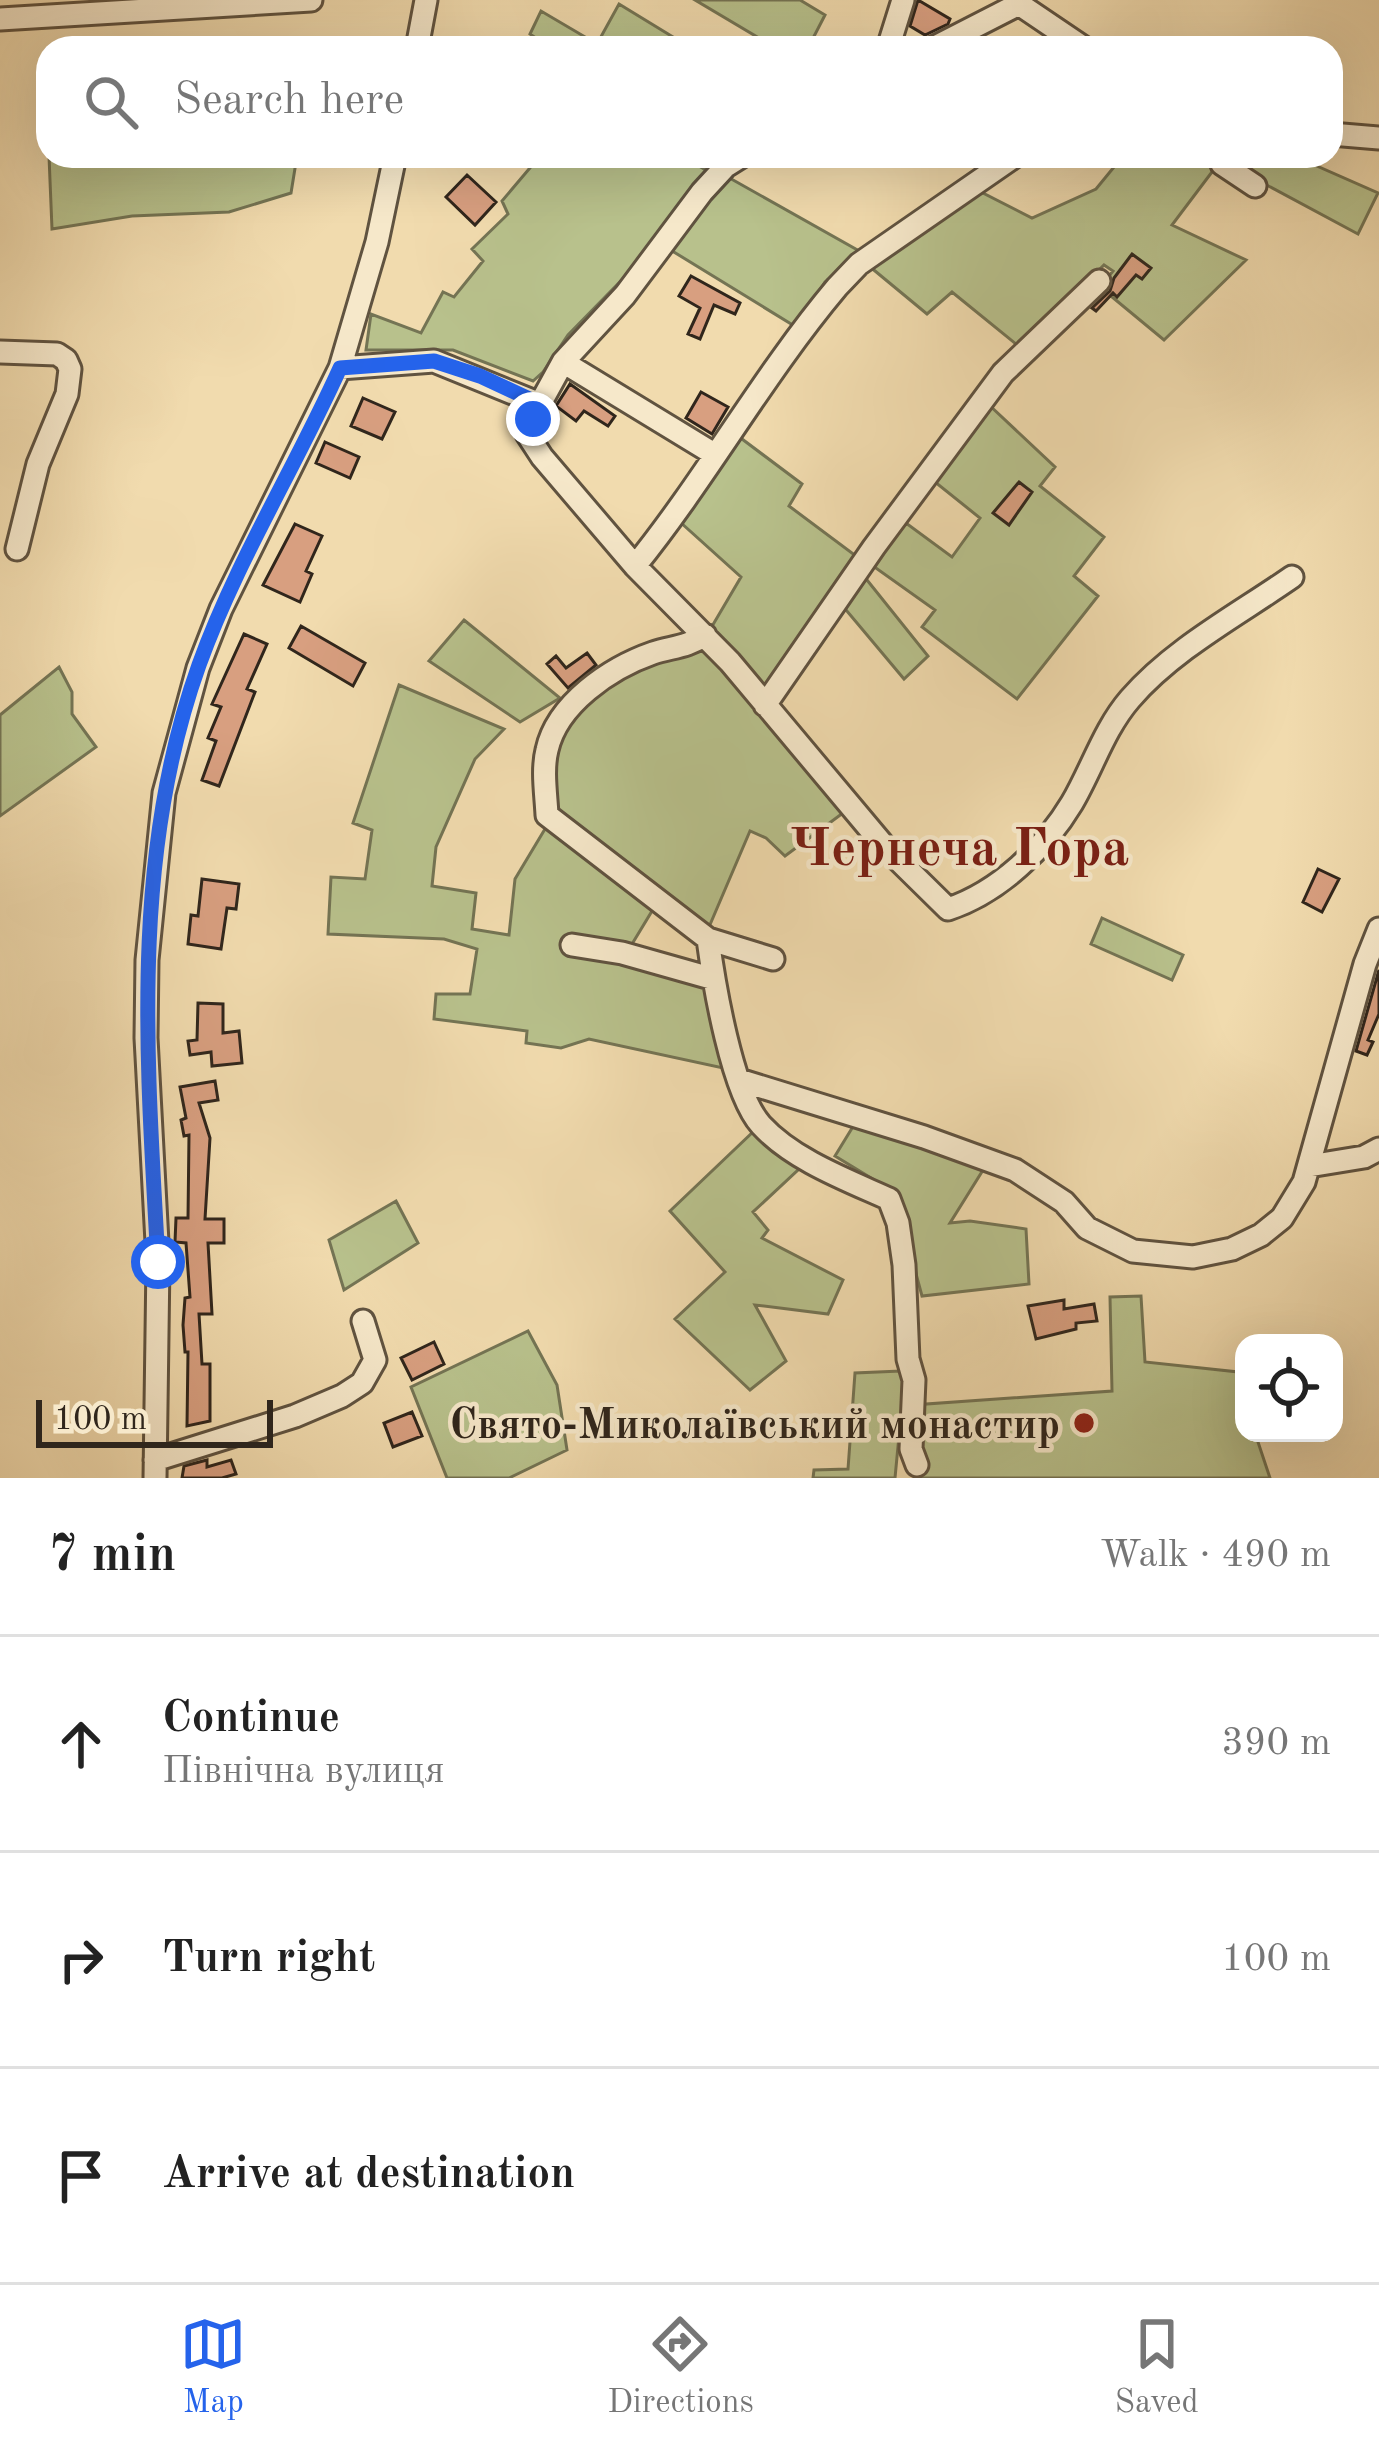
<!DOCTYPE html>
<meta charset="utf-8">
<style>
:root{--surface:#fff;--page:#f6f6f6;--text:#222;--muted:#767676;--line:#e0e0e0;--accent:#2563eb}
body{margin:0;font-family:"Old Standard TT",serif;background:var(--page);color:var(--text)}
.controls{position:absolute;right:36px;bottom:36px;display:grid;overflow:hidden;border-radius:24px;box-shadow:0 12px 48px #0002}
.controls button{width:108px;height:108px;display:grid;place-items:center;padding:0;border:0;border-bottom:3px solid var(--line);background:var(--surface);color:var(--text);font:60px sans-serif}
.scale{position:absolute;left:36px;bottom:30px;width:237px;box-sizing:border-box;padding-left:12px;border:6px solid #30261c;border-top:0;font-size:33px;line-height:42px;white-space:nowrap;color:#30261c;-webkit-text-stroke:9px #f6e8ca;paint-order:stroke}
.stop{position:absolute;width:36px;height:36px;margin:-27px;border:9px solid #2563eb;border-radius:50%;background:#fff}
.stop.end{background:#2563eb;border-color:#fff;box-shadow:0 3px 12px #0008}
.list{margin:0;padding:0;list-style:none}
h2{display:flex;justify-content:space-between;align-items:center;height:156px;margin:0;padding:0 48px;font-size:51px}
h2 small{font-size:39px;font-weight:400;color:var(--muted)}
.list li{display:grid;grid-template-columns:78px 1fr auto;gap:36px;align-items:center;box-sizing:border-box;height:216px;padding:0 48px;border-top:3px solid var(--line)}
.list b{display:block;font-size:45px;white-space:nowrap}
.list p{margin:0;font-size:39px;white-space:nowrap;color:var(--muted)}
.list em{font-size:39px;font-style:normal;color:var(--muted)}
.icon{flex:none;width:66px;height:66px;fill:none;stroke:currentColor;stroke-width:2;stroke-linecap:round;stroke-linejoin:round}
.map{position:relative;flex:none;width:1379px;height:1478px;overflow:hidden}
.search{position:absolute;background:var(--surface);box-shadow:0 12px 48px #0002;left:36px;right:36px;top:36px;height:132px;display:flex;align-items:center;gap:30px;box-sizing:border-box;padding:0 42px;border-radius:36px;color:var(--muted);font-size:45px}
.sheet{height:804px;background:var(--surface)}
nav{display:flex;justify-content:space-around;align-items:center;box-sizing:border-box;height:168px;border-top:3px solid var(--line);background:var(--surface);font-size:33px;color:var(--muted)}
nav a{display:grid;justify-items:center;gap:6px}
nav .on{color:var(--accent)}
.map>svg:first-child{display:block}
</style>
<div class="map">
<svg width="1379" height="1478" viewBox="0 0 1379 1478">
<rect width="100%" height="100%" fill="#f1dbae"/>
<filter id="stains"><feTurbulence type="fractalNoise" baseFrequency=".00167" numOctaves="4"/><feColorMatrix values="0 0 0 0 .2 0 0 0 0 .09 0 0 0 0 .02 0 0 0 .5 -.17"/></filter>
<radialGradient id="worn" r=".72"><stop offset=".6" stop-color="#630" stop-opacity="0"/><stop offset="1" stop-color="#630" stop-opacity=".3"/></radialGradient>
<!-- green -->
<path fill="#b8c18c" stroke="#747454" stroke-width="3" d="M695,0H800L825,15L808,48H776Z
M619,4L691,48H550L530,34L541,11L597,44Z
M49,156H297L291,193L229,212L132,216L52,229Z
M540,156H682L709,172L655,246L568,335L543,372L533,381L453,350H366L371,314L421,333L443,292L454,297L483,261L472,249L508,214L502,201Z
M1123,156H1202L1218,164L1172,225L1246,260L1164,340L1100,287L1113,271L1104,265L1021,348L952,292L927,314L869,266L975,189L1032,218L1096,189Z
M1234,156H1294L1378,193L1358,234L1248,175Z
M726,176L861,252L825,282L796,327L669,249Z
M987,403L1055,467L1040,486L1104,537L1074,576L1098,596L1017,699L922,627L935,610L873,566L906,523L952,557L980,518L930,478Z
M734,433L802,484L789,506L860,559L764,689L711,628L741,577L679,521Z
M863,575L928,656L904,679L841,604Z
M464,620L560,698L520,722L429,661Z
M705,647L847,810L785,856L766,838L750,831L709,927L554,811L550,756L570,715L635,667Z
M59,667L72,692V714L96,747L0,816V715Z
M399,685L504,729L475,759L436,847L432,886L476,893L472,929L509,935L515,879L548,824L655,906L629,949L707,982L729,1065L723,1068L589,1039L561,1048L526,1043L527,1031L434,1019L436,994H470L477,949L444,939L328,934L331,877L365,879L372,830L353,823Z
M1102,918L1183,955L1172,980L1091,944Z
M857,1120L981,1165L983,1170L950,1223L970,1221L1026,1229L1029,1284L922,1296L894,1192L835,1156Z
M754,1131L799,1169L753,1212L768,1230L762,1238L843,1280L828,1314L755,1305L786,1361L750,1390L675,1319L725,1272L670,1211Z
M396,1201L418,1243L344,1290L329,1240Z
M1141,1296L1145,1362L1238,1372L1244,1387V1433H1255L1270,1478H918L922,1471L913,1405L1112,1391L1110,1297Z
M528,1331L557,1385L567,1450L509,1478H447L411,1387Z
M901,1371L905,1373L895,1478H813L814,1470L848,1469L855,1373Z"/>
<!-- building -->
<path fill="#d89f80" stroke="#30261c" stroke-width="3" d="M918,0L950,19L948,24L925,35L910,26Z
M467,175L496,202L475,225L446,197Z
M1132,254L1151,268L1142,279L1136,275L1117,297L1113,293L1096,311L1092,308L1110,291L1114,278Z
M691,276L740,303L735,314L714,305L700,339L688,334L700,308L679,296Z
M570,384L615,416L608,426L584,411L576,421L556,406Z
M701,392L728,407L712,434L686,418Z
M363,398L395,412L382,439L351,426Z
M325,442L359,457L350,478L316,463Z
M1019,482L1032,492L1009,525L993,513Z
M295,524L322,536L306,571L312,574L300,602L263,585Z
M301,626L365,663L353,686L289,648Z
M244,634L267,644L247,689L255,692L219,786L202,780L216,741L208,738L221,707L212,704Z
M587,653L596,665L568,688L547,664L556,656L566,668Z
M1318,869L1339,879L1322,912L1303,902Z
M202,879L239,884L236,909L227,908L221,949L188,944L191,915L198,916Z
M1379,970V1014L1368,1040L1373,1042L1367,1055L1356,1051Z
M198,1003L223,1004V1033L239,1031L242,1063L212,1066L211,1052L190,1055L188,1041L197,1040Z
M215,1081L218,1100L199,1103L210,1138L205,1219H224V1243H208L212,1314H199L202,1364H210V1421L187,1426L188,1352H185L183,1325L185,1298L190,1297L186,1243L175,1242L176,1218H188L189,1135L184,1136L181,1120L186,1118L180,1087Z
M1064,1300V1309L1094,1304L1097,1321L1076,1323V1329L1036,1339L1028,1306Z
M434,1342L444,1364L412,1380L401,1358Z
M412,1412L422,1436L393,1447L384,1423Z
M207,1460V1467L231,1460L236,1474L222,1478H182L184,1466Z"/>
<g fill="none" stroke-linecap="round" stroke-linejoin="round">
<!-- minor casing -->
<g stroke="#605340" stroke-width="27">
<path id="minor" d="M0,19L311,0
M417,48L426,0
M888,48L903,0
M933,48L1019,4L1084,48
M1331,134L1379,138
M1223,156L1222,164L1255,186
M0,352L57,354L66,360L70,369L67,394L38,464L17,549
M563,362L714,454
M340,368L434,361L540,404L563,362L625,295L702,192L726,166L742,156
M540,404L527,434L542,457L635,566L730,662L885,847L948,909C999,892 1045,848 1072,803C1092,769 1104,729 1130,699C1173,649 1239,614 1292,577
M635,566C707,477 763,375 837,287L859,264L1015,156
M705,635C688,647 671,647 653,653C610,668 557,704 547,750C542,770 546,794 547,815L708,939L773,959
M765,705L874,547L1003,373L1099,281
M708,939C714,984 732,1093 761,1125C793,1160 847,1180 889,1199L898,1223L904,1265L908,1359L914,1380L911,1449L917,1465
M572,945L622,953L714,979
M739,1080L924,1137L1015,1170L1064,1202L1087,1228L1133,1251L1193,1257L1232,1249L1261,1235L1282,1218L1304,1182L1365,964L1379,929
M1309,1166L1364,1157L1379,1149
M155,1460L295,1416L342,1396L362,1383L375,1360L363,1321
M155,1478L158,1261L146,1038L147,960L164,793L198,668L221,609L340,368L377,242L395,156"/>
</g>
<!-- minor -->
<use href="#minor" stroke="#f6e8ca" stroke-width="21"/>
</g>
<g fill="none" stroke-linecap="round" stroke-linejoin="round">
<!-- route -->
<path stroke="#2563eb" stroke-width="15" d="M158,1262C147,1062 130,857 199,665C236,562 295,468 340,368L434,361L480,376L540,404L533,419"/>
</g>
<!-- markers -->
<circle fill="#8f2418" stroke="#f6e8ca" stroke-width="4.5" cx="1084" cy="1423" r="12"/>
<g text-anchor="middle" stroke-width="9" stroke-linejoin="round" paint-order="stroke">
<!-- poi labels -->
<g font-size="42" font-weight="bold" fill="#30261c" stroke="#f6e8ca" text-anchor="end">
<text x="1060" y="1438">Свято-Миколаївський монастир</text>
</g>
<!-- district labels -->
<g font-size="54" font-weight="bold" fill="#7a1f14" stroke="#f6e8ca">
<text x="959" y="865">Чернеча Гора</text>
</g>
</g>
<rect width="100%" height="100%" filter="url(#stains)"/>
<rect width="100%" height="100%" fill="url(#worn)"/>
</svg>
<div class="controls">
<button><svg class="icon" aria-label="locate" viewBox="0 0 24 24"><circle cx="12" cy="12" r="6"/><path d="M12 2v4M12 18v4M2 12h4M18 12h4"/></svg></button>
</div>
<div class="scale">100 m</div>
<div class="stop" style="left:158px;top:1262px"></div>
<div class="stop end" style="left:533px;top:419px"></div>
<div class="search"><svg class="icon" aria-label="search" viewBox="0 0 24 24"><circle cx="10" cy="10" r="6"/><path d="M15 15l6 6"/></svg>Search here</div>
</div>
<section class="sheet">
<h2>7 min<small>Walk · 490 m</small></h2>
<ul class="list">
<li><svg class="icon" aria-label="ahead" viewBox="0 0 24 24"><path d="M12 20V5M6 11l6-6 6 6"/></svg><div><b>Continue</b><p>Північна вулиця</p></div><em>390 m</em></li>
<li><svg class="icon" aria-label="right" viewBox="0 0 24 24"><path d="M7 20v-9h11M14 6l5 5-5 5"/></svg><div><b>Turn right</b></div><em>100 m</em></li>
<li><svg class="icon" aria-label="arrive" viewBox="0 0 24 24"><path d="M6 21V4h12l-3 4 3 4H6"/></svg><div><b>Arrive at destination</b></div></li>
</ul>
</section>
<nav>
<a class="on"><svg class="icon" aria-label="map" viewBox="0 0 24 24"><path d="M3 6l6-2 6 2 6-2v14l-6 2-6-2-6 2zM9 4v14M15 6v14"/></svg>Map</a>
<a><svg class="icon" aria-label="directions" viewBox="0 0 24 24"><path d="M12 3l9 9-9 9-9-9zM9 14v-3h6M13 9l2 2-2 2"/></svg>Directions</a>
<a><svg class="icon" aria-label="saved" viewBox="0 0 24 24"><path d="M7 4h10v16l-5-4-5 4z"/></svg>Saved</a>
</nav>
